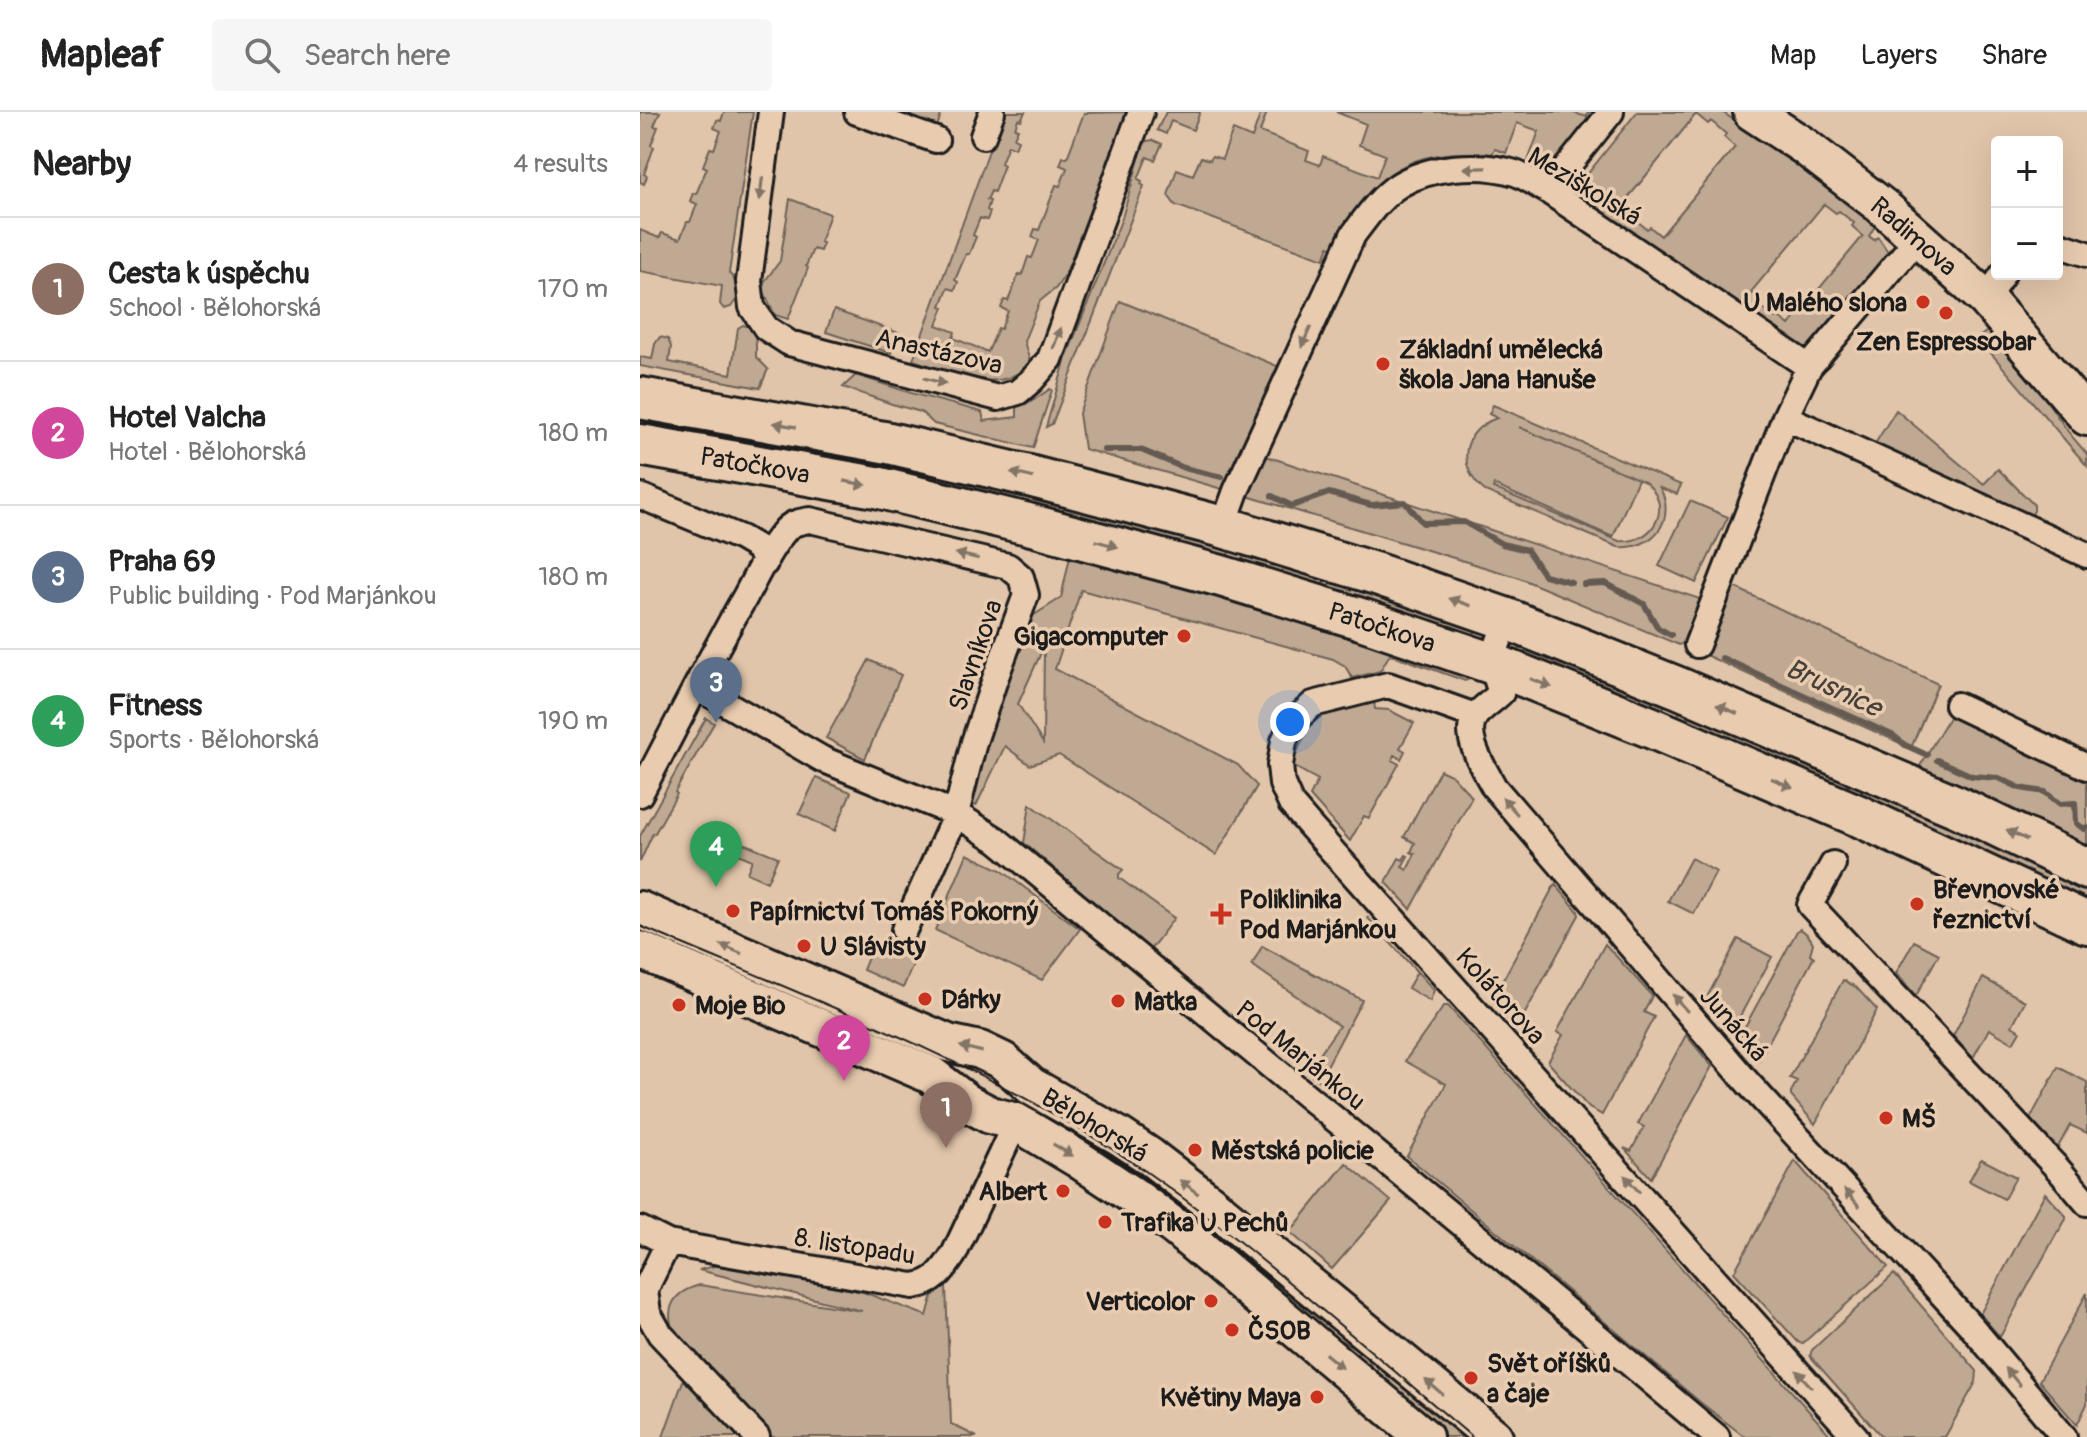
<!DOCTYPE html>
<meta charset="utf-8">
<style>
:root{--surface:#fff;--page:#f6f6f6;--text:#222;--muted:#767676;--line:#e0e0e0;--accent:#ea580c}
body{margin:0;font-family:Pangolin,sans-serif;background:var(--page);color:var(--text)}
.controls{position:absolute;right:24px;top:24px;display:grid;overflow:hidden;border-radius:8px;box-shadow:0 8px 32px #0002}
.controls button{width:72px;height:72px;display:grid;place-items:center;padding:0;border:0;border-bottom:2px solid var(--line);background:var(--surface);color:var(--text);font:40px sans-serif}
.you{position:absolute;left:650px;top:610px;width:28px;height:28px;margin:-20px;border:6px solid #fff;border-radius:50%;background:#1a73e8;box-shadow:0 0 0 12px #1a73e833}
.badge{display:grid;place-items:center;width:52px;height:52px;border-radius:50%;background:var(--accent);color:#fff;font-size:26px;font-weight:700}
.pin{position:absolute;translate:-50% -66px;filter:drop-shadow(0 2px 4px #0008)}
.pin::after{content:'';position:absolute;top:42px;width:28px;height:24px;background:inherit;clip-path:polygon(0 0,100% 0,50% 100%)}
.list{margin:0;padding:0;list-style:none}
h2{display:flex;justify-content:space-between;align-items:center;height:104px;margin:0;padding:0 32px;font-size:34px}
h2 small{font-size:26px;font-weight:400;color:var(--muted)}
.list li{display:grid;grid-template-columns:52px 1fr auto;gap:24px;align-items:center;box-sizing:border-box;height:144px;padding:0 32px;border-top:2px solid var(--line)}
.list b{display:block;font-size:30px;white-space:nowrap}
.list p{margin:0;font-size:26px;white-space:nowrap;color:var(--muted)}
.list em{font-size:26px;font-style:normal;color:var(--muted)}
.icon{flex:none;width:44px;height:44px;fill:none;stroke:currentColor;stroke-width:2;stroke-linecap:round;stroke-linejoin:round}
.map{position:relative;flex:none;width:1447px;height:1325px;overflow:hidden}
header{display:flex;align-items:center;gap:48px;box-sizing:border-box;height:112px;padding:0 40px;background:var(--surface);border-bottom:2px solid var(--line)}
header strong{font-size:38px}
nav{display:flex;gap:44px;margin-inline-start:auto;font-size:28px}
.search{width:560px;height:72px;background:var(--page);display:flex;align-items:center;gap:20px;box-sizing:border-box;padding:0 28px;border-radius:8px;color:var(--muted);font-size:30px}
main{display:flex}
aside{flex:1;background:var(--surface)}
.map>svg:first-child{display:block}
</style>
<header>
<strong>Mapleaf</strong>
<div class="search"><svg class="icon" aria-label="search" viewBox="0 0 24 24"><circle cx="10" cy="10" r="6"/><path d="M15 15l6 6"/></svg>Search here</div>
<nav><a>Map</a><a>Layers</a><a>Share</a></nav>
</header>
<main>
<aside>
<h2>Nearby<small>4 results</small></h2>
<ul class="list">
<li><span class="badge" style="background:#8d6e63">1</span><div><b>Cesta k úspěchu</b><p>School · Bělohorská</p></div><em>170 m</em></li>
<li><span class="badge" style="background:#d1479c">2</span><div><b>Hotel Valcha</b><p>Hotel · Bělohorská</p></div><em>180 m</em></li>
<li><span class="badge" style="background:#5c6f8a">3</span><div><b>Praha 69</b><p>Public building · Pod Marjánkou</p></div><em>180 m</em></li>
<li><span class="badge" style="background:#2e9e5b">4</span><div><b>Fitness</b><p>Sports · Bělohorská</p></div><em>190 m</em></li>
</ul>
</aside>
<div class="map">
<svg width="1447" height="1325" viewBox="0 0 1447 1325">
<rect width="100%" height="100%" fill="#e1c5aa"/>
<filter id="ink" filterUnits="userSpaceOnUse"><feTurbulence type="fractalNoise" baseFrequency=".0125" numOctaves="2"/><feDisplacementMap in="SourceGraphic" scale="16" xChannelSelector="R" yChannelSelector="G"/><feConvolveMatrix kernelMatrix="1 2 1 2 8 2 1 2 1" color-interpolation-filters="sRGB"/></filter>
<g filter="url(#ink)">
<!-- green -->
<path fill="#c0a993" stroke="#6e6258" stroke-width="2" fill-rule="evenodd" d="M0,0H20L14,14L18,15L11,33L14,35L4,62L7,64L4,72L0,70Z
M84,0H113L89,161L94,167L98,185L91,195L84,197L80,192L82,174L0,159V118L19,126L22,121L40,127L47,110H50L57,92L50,89L53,81L56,82L67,56L63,54L70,36L74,37L81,19L74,16L77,8L81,9Z
M207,0H302L291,33Z
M363,0H385L381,8L378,7L375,16L378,17L374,26L378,28L375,36L368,33L361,51L364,53L354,80L351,79L347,88L350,89L347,98L350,100L347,108L340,106L333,123L336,125L329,142H326L315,168L318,170L315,178L308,176L301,194L304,195L297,213L315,220L313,226L348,240L358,216L361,217L368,199L361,196L364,188L368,189L379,162L382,163L388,145L392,146L399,128L392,125L395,117L399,118L416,73L420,74L427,56L420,53L423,45L427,46L444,1L489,0L425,163L416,176L400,189L384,229L390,250C362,287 309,259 273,248Z
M526,0H560L553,18L531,9L526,22L517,18Z
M621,0H627L620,20L669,39L666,48L680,53L683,44L737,65L745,43L719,33L726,12L696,0H931L947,5L948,0H961L918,49L908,52L888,49L899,19L877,11L866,41L855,37L852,42C767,35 732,61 696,137L689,134L684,147L535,93L528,83L537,57L553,63L561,45L570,48L572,44L582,47L593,18L612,26Z
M997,0H1082L1166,57L1235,114L1229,124L1234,128L1238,125L1248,140L1167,241L926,89ZM1056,2L1068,12L1071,9L1086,22L1084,25L1095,35L1021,124L1010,115L1007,117L992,105L994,102L983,92ZM1184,92L1196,101L1199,99L1214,111L1212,114L1223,124L1149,213L1138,204L1135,206L1120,194L1122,191L1111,180Z
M513,28L522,32L515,48L507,45L498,67L502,69L501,72L504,74L412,312L406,315L426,246L482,106L503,33L507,29Z
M150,87L190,102L180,130L183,131L180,139L173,137L166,154L168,156L148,207L135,203L121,174L140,149Z
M480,189L642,256L589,379L444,337L439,301Z
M194,198L259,221L251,241L186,220Z
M103,213C118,215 116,233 116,245L128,257L120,276L0,254V245L12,247L15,232L20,225L28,227L31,235L29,250L91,262L98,216Z
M1350,217L1379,249L1429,321L1447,342V354L1338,226Z
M216,263L271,281L342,300L344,309L377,305V295L395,287L410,277L412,278L393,336L294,312L281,300L252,292L203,275Z
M853,293L1041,373L1037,382L1020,376C1037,408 1013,438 978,435L845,379C816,356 821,318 857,306L849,302ZM879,315L1005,370C1034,393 1015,432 979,429L853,376L854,373L973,425L998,367Z
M0,296L238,342L232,363L0,320Z
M1256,298L1344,372L1358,357L1394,393V399L1388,408L1233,335Z
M620,342L1066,489L1048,528L1039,533L877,465L604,383Z
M246,344L592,431L585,452L241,366Z
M1050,389L1088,405L1056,471L1019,454Z
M432,435L836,564L825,569L750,542L740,559L712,566L705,554L693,547L441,478L415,557L598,653L617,674L576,743L419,643L390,653L365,634L336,694L320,687L386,515L391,505L421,486ZM404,534L403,631L378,592Z
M607,435L838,513L834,522L829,527L600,455Z
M1090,473L1298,572L1271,636L1063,542Z
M886,528L1028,584L1020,605L878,543L880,536Z
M229,548L261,563L225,647L186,626Z
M734,589L735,597L749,598L774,611L760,636L765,639L761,647L754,643L752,648L759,652L729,706L724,704L710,729L670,684L678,668L651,653L677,597Z
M1043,591L1447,773V797L1035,611Z
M1311,602L1447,668V747L1274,664Z
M66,606L74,611L35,680L37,682L15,721H13L0,750V724Z
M800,658L813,664L832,685L771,797L746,770L759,746L763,748L766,743L768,744L762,755L767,758L775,742L771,740L775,731L764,725Z
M176,666L211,680L195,719L159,702Z
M390,692L483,758L479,762V766L534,806L510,838L384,731Z
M78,721L138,745L127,770L107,761L112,748L74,731Z
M327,742L361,758L440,817L402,868L295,818Z
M1051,746L1076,760L1054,802L1028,789Z
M915,772L938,799L939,803L878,914L872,911L852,888Z
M727,805L794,878L790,889L768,876L777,860Z
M1160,817C1166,820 1170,825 1173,831L1170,842L1174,845L1119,948L1102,928L1101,922L1157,819Z
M254,826L280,836L263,876L223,858L233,833L249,839Z
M1098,827L1132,845L1093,917L1066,887Z
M1274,829L1299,842L1276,884L1256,861Z
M965,832L1012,884L1004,900L1014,905L962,1003L949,996L908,950L923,923L917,920Z
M622,834L722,888L679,969L649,944L658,931L678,944L699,914L612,853Z
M1343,866L1385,889L1372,914L1380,919L1373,931L1349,917L1333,946L1313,924Z
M1203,868L1216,875L1237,898L1175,1012L1151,984V980L1157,969L1150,966Z
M804,894H808L1192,1325H1105L1060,1290L767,1044L806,972L765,949Z
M1046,923L1072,954L1011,1066L984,1036L991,1039L1004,1015L998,1012Z
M1418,955L1447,970V1021L1430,1013L1417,1037L1390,1007Z
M1341,1047L1376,1065L1364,1087L1329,1069Z
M1155,1049L1248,1155L1162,1232L1158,1230L1094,1160Z
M706,1051L751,1089L692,1157L650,1120Z
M1405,1081L1426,1104V1107L1419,1119H1418L1360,1225L1340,1202Z
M82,1152L223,1180L287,1204L292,1186L301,1172L306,1173L311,1312L337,1325H128L34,1223C24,1196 33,1180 60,1173L222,1199L59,1158Z
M1254,1162L1337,1259L1336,1270L1305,1325H1242L1170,1244L1172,1238Z
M1447,1181V1292L1437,1313L1399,1269Z
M683,1218L775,1270L839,1325H792Z
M44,1266L99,1325H23Z"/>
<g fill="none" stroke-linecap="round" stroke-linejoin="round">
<!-- stream -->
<path stroke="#655a51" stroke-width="6" d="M464,338H501L544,356L582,365
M632,384L652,394L689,381L731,393L765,390L783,411L824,410L862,432L887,438L904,463L931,470
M944,472L965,471L1004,492L1018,516L1031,523
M1082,546L1254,624L1265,633L1287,643
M1297,648L1332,664L1359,666L1380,676L1405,680L1420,692L1435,691L1436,711L1444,717L1447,715"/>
<!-- street casing -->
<g stroke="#1c1c1c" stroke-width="30">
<path id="street" d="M131,0L109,169L112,195L126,216L149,231L358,286L378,280L392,268L410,247L501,0
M217,0L296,28
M343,24L352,0
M908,79L971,0
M1417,132L1447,142
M1346,187L1363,162
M1145,305L1447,443
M0,384L101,426L118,436L125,451
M583,415L596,379L713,123C726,106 740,85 759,73C790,54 841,50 875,61C886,65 897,73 908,79L1169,255
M867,507L851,551L861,581C854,588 843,595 836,603C821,623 844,656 854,675L1108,971L1331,1214L1424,1325
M1057,533L1145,305L1169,255L1278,126
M58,575L182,647L316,702L357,728L961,1227L1077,1325
M1317,593L1447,655
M835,604L748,573L673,592L653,610L644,629L640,653L642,672L651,692L670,714L1216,1325
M0,682C35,616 68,549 105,485C116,465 128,438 143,421C150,411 158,410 170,408L368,454L381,465L386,483L355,567L334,630L316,702L264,818
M1193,752L1170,793L1418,1057L1447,1091
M0,1117L28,1131L273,1174C294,1172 303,1159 314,1142L376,1010
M28,1131L5,1178L8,1201L20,1222L117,1325"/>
</g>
<!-- secondary casing -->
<g stroke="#1c1c1c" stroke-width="42">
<path id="secondary" d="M1112,0L1164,34L1243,95L1346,187L1447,305
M0,798L308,931L340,938L363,949L391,974L479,1024L509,1044L565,1087L854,1325
M0,838L291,963L326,990L350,1003L376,1010L438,1047L492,1083L536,1116L784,1325"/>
</g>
<!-- primary casing -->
<g stroke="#1c1c1c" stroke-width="46">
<path id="primary" d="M0,286L249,331L389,364L583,415L737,462L867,507L1039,576L1318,695L1447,757
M0,333L236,375L388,412L581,464L721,507L851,551L1010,615L1219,704L1447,811"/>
</g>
<!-- street -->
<use href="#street" stroke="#e9ccb0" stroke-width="24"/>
<!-- secondary -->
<use href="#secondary" stroke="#e9ccb0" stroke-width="36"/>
<!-- primary -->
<use href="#primary" stroke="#e9ccb0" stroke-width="40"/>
<!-- tram -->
<path stroke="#1c1c1c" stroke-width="2" d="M0,814C159,882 323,943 469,1035C528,1072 581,1114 634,1158C701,1213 766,1269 832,1325"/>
</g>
<!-- one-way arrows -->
<defs><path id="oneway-solid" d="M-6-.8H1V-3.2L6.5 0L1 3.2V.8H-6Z" transform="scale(2)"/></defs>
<g fill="#827466">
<use href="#oneway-solid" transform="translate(835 56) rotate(179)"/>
<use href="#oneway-solid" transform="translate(121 77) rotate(97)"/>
<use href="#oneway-solid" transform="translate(666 225) rotate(114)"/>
<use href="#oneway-solid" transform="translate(417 226) rotate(-70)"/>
<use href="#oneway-solid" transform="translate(295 269) rotate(15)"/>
<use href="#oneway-solid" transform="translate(145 313) rotate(-170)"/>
<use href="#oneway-solid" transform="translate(382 363) rotate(-167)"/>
<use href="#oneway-solid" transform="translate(215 371) rotate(10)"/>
<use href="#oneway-solid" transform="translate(467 432) rotate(16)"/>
<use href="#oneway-solid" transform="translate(327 444) rotate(-167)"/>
<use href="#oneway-solid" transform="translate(820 490) rotate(-161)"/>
<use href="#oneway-solid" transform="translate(901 571) rotate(22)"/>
<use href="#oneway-solid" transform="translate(1087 597) rotate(-157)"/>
<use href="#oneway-solid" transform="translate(1142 671) rotate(23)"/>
<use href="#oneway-solid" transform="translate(870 694) rotate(-131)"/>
<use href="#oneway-solid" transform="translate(1377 723) rotate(-154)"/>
<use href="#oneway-solid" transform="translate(91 837) rotate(-157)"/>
<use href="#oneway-solid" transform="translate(1040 891) rotate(-131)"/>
<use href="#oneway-solid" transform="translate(331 937) rotate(-166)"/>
<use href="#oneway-solid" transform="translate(423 1038) rotate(31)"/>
<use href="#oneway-solid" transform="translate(992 1072) rotate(-132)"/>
<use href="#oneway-solid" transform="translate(549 1075) rotate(-143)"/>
<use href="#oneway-solid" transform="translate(1212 1086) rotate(-132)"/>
<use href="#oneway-solid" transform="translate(694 1249) rotate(40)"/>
<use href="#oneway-solid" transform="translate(1373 1265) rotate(-130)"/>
<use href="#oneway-solid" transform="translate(1164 1267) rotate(-132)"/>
<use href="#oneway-solid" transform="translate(794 1275) rotate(-140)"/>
</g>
</g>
<!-- markers -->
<g fill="#c8321e" stroke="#e9ccb0" stroke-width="3">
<circle cx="1283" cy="190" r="8"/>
<circle cx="1306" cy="201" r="8"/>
<circle cx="743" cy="252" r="8"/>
<circle cx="544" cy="524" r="8"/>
<circle cx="1277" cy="792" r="8"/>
<circle cx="93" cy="799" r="8"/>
<path d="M577 790h8v8h8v8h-8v8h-8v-8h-8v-8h8z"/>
<circle cx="164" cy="834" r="8"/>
<circle cx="285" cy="887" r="8"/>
<circle cx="478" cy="889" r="8"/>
<circle cx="39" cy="893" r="8"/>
<circle cx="1246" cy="1006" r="8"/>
<circle cx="555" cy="1038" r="8"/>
<circle cx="423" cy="1079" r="8"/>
<circle cx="465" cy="1110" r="8"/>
<circle cx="571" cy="1189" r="8"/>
<circle cx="592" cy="1218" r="8"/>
<circle cx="831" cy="1266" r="8"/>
<circle cx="677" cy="1285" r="8"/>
</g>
<g text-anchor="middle" stroke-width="7" stroke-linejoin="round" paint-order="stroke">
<!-- street labels -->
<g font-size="26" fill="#1c1c1c" stroke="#e9ccb0">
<text transform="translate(945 74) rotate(31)" y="9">Meziškolská</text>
<text transform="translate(1274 124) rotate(41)" y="9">Radimova</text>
<text transform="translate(299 239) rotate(13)" y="9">Anastázova</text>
<text transform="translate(115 353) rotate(10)" y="9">Patočkova</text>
<text transform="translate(742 515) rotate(18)" y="9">Patočkova</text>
<text transform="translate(335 543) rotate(-71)" y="9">Slavníkova</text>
<text transform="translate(861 884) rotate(48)" y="9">Kolátorova</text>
<text transform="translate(1094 912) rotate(49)" y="9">Junácká</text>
<text transform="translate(661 943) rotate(39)" y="9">Pod Marjánkou</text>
<text transform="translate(455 1013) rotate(31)" y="9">Bělohorská</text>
<text transform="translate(215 1134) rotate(9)" y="9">8. listopadu</text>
</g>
<!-- poi labels -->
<g font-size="26" font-weight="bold" fill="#1c1c1c" stroke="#e9ccb0" text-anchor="start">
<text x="1267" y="199" text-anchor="end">U Malého slona</text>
<text x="1306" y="238" text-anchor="middle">Zen Espressobar</text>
<text x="759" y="246">Základní umělecká<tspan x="759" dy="30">škola Jana Hanuše</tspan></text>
<text x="528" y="533" text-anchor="end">Gigacomputer</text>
<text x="1293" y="786">Břevnovské<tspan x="1293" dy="30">řeznictví</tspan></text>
<text x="599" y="796">Poliklinika<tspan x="599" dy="30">Pod Marjánkou</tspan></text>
<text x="109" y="808">Papírnictví Tomáš Pokorný</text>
<text x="180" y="843">U Slávisty</text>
<text x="301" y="896">Dárky</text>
<text x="494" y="898">Matka</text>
<text x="55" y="902">Moje Bio</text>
<text x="1262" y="1015">MŠ</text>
<text x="571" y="1047">Městská policie</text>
<text x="407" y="1088" text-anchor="end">Albert</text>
<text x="481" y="1119">Trafika U Pechů</text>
<text x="555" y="1198" text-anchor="end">Verticolor</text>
<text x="608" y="1227">ČSOB</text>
<text x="847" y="1260">Svět oříšků<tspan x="847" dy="30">a čaje</tspan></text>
<text x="661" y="1294" text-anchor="end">Květiny Maya</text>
</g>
<!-- water labels -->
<g font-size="28" font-style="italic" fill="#46403b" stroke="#e9ccb0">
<text transform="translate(1194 575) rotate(25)" y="10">Brusnice</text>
</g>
</g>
</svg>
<div class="controls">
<button>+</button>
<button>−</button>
</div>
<div class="you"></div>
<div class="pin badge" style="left:306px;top:1036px;background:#8d6e63">1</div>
<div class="pin badge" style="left:204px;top:969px;background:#d1479c">2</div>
<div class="pin badge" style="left:76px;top:611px;background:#5c6f8a">3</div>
<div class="pin badge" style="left:76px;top:775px;background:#2e9e5b">4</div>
</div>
</main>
